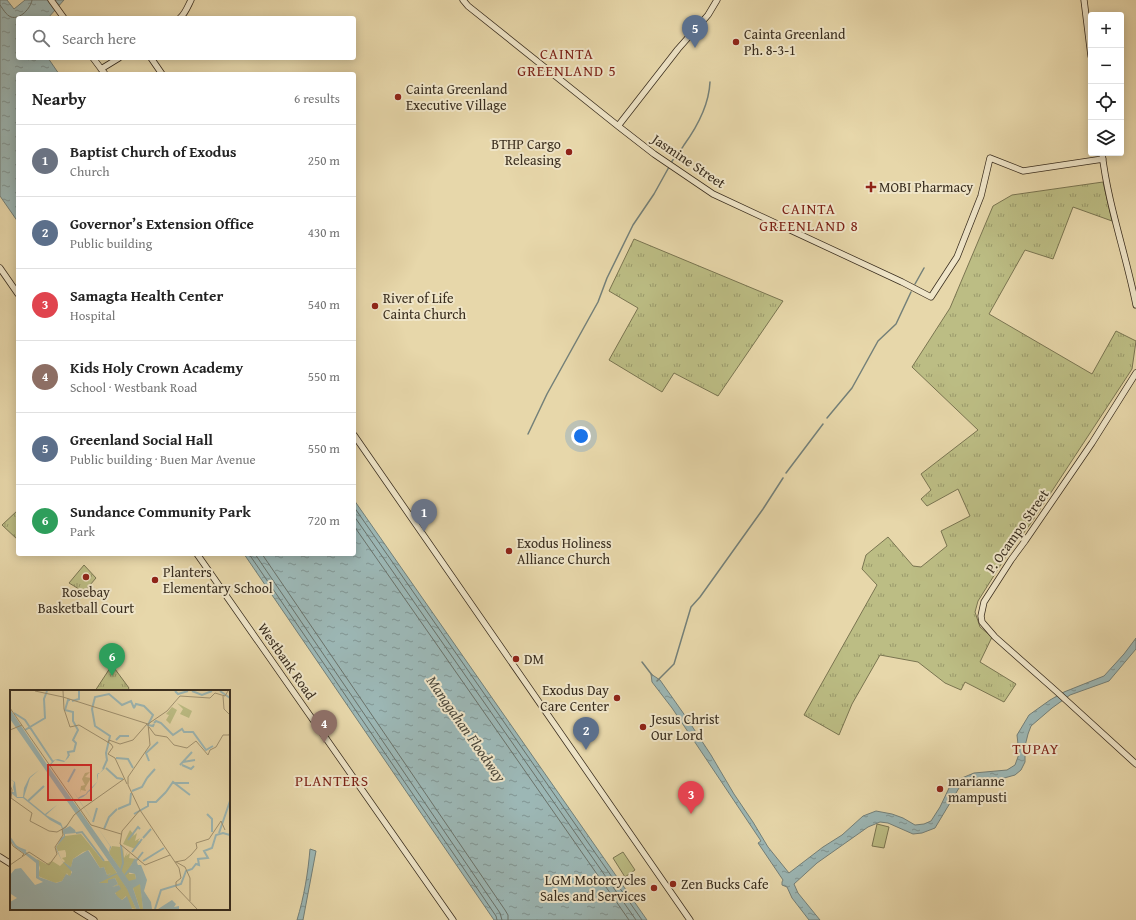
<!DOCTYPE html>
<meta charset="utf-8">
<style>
:root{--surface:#fff;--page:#f6f6f6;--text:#222;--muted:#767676;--line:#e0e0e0;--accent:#8f2418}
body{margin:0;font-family:"Gentium Book Plus",serif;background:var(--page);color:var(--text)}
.controls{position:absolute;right:12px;top:12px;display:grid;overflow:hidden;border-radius:4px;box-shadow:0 2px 10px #0003}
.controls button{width:36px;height:36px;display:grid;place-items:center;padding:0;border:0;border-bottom:1px solid var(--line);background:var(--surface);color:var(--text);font:20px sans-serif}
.you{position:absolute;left:581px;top:436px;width:14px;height:14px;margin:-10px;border:3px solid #fff;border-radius:50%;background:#1a73e8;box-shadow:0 0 0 6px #1a73e833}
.badge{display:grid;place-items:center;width:26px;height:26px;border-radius:50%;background:var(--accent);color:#fff;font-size:13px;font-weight:700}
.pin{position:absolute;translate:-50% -33px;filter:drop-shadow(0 1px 2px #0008)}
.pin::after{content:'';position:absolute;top:21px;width:14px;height:12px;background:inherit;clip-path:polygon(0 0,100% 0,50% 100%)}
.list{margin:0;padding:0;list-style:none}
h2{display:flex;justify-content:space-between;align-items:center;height:52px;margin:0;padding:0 16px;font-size:17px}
h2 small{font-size:13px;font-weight:400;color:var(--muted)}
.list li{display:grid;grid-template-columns:26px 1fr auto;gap:12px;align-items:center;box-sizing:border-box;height:72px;padding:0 16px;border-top:1px solid var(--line)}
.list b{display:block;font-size:15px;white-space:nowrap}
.list p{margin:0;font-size:13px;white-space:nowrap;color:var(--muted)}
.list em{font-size:13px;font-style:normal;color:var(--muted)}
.icon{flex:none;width:22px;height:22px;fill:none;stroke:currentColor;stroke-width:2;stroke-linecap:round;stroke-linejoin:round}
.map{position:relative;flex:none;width:1136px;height:920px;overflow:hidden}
.search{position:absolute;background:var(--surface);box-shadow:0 2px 10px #0003;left:16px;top:16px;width:340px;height:44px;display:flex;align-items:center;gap:10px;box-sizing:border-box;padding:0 14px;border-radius:4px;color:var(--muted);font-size:15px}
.panel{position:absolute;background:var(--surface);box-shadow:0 2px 10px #0003;left:16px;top:72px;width:340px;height:484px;border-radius:4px}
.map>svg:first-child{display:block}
</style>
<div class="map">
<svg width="1136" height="920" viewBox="0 0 1136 920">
<defs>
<pattern id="grass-tufts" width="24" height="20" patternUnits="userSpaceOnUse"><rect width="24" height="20" fill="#bcbd84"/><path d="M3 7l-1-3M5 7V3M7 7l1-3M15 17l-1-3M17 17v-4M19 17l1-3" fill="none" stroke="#9a9a6b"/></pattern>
<pattern id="water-ripples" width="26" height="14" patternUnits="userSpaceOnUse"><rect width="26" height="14" fill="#9cb7b5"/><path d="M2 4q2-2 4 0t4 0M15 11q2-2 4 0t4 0" fill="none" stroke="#809593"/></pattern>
</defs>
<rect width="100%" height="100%" fill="#e7d7aa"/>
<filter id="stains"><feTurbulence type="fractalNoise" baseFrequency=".005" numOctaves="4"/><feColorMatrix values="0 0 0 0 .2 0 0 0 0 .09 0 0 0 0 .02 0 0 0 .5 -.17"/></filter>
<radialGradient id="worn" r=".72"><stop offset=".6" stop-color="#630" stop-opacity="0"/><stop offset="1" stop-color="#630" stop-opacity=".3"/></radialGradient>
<!-- grass -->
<path fill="url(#grass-tufts)" stroke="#7a7551" d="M1103,182L1112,221L1073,207L1053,259L1025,250L989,314L1092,374L1116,331L1136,341L1132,369L1031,523L1005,558L978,601L975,612L980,627L992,637L980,662L1016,684L1004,702L965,682L961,690L945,683L918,662L880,655L852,704L839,735L804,715L877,585L862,569L866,555L888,537L913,566L921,567L947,546L941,531L970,516L958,489L927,506L921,499L931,490L921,474L978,430L912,367L950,308L993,206L1012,195Z
M634,239L783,301L718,396L674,373L662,392L609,360L638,308L609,291Z
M18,510V540L2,525Z
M84,565L96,578L84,592L69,583Z
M112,665L129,688L127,691H95Z"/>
<!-- pitch -->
<path fill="#bcbd84" stroke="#7a7551" d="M877,824L889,827L884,848L872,846Z
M623,852L635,870L625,877L613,858Z"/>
<!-- water -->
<path fill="url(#water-ripples)" stroke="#748079" d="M0,0H7L14,9L25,0H64L48,18H18V58H48L59,74H18V222L0,196Z
M354,500L647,920H494L244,554H354Z
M1136,638V649L1109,681L1070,695L1052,708L1031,726L1028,734L1025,746V762L1021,770L1015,775L997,780L969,781L963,784L959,788L935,828L922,833L913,834L888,823L880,822L868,827L817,863L794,884L798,893L820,920H809L792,898L787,887L782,885V882L783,880L758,843L761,841L672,708L652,682L651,674L660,680L686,717L711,755L734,794L753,822L768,847L789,873L823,847L842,835L863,816L876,811L892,814L903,818L915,825L924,824L931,821L940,807L950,786L957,780L974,773L1007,770L1015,765L1019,754L1017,735L1029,715L1050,700L1064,692L1104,676L1124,654Z
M310,849L316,851L303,920H297C304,897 308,873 310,849Z"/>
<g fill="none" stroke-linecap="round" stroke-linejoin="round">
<!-- shore -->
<path stroke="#6a726a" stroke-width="1" d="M0,5C3,9 6,15 11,17C20,20 31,8 32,0
M354,507L642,920
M354,516L636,920
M354,526L629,920
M249,554L496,916L497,920
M255,554L500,913L502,920
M262,554L505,910L508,915V920"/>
<!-- stream -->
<path stroke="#748079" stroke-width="1.5" d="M671,163C674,157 680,152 684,145C697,127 709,104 710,82
M915,284L924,268
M827,418L852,388L878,341L896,324L911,292
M528,434L547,394L598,302L607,278L633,225L654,194L669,167
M786,473L823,424
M642,662L652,675
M657,681L674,664L691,607L700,597L763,509L783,478"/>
<!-- secondary casing -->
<g stroke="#392d1e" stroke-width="7">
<path id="secondary" d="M51,0L64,18
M463,0L468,6L618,126L654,154L713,194L902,282L931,297L957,257L981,196L990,158L1023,171L1103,159
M1084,0L1091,56
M180,18C185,14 188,6 191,0
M93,58L105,74
M151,58L162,74
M101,69L119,58
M618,126L678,49L708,15L717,0
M1102,153C1108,205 1126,254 1136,305
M0,268L18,294
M1136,373L1092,443L1025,541L1011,560L984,602L981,616L982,622L995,637L1056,691L1136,764
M354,435L690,920
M197,554C283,676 367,799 453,920
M0,857L11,864
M76,909L94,920"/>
</g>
<!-- secondary -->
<use href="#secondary" stroke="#efe5c8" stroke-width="5.5"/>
</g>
<!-- markers -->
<g fill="#8f2418" stroke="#efe5c8" stroke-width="1.5">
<circle cx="736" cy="42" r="4"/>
<circle cx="398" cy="97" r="4"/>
<circle cx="569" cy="152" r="4"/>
<path d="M869 181h4v4h4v4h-4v4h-4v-4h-4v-4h4z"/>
<circle cx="375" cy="306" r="4"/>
<circle cx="509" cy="551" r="4"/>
<circle cx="86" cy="577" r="4"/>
<circle cx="155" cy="580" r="4"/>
<circle cx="516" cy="659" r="4"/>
<circle cx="617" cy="698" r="4"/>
<circle cx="643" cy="727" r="4"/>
<circle cx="940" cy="789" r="4"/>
<circle cx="673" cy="884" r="4"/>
<circle cx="654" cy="888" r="4"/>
</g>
<g text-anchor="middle" stroke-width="4" stroke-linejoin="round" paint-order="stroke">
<!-- poi labels -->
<g font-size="14" fill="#392d1e" stroke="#efe5c8" text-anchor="start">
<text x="744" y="39">Cainta Greenland<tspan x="744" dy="16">Ph. 8-3-1</tspan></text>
<text x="406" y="94">Cainta Greenland<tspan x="406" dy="16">Executive Village</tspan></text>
<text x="561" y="149" text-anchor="end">BTHP Cargo<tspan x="561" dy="16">Releasing</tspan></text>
<text x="879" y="192">MOBI Pharmacy</text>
<text x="383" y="303">River of Life<tspan x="383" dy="16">Cainta Church</tspan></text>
<text x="517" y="548">Exodus Holiness<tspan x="517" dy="16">Alliance Church</tspan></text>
<text x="163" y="577">Planters<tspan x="163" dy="16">Elementary School</tspan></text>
<text x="86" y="597" text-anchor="middle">Rosebay<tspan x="86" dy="16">Basketball Court</tspan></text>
<text x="524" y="664">DM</text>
<text x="609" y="695" text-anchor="end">Exodus Day<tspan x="609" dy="16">Care Center</tspan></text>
<text x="651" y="724">Jesus Christ<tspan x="651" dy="16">Our Lord</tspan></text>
<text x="948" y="786">marianne<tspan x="948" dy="16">mampusti</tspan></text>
<text x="646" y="885" text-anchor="end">LGM Motorcycles<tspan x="646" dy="16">Sales and Services</tspan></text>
<text x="681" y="889">Zen Bucks Cafe</text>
</g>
<!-- street labels -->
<g font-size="14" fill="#392d1e" stroke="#efe5c8">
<text transform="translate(689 161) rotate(34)" y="5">Jasmine Street</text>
<text transform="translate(1017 531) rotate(-55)" y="5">P. Ocampo Street</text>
<text transform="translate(287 661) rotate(55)" y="5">Westbank Road</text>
</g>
<!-- neighbourhood labels -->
<g font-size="15" letter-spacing="1" fill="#7a1f14" stroke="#efe5c8">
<text x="567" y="59">CAINTA<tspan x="567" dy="17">GREENLAND 5</tspan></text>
<text x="809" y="214">CAINTA<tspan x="809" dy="17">GREENLAND 8</tspan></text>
<text x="1036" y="754">TUPAY</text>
<text x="332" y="786">PLANTERS</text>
</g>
<!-- water labels -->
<g font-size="15" font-style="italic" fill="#4d493c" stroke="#efe5c8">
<text transform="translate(466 729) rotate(55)" y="5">Manggahan Floodway</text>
</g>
</g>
<!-- overview -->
<g transform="translate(10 690)">
<rect width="220" height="220" fill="#e7d7aa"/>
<path d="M80,82L75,87L81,88L75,98L76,101L71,100L70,103L71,96L75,95L72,89L75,83Z" fill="#bcbd84"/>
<path d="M167,13L182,21L179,28L170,24L173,19ZM162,17L167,20L160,34L156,30L159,25L156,24Z" fill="#bcbd84"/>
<path d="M120,140L124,145L121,148L127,143L125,151L130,148L128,151L131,152L125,159L113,154ZM71,144L93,171H99L118,200L126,219L120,218L116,206L112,210L107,207L105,202L110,199L109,195L102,197L108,194L105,188L98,191V193H89L101,183L97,185L94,177L90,178L79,160L73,162L63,169L61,178L56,173L61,179V185L59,187L57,183L52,191L45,193L28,186L30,178L27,169L36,174L42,171L50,176L55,171L52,168L56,167V163L55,160L48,161L46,157L55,146ZM102,156L110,157L112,162L113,157L114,168L118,161L116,166L120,163L119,168L126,169L121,175L119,184H125L126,189H130L133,219H130L123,198L99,163Z" fill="#bcbd84"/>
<path d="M0,19L38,76L44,70L48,69L55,71L59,63V67L54,72L45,70L39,77L99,162L100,156L63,101L68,108L71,106L76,104L77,102L88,91L87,85L88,83H90L93,79L95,78L90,83L88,84V91L80,101L78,102L77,104L73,107L68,109L101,157L99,163L119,191L126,189L125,184L117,182L125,168L128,175H131L137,190L134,201L141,212L142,219H133L130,194L123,198L130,219H126L117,199L108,207L112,210L117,206L122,219H0V212L7,208L1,204L0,198V185L5,179L11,178L25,195L33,192L26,188V173L7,158L0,146L6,155L29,171V187L46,193L52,191L56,184L60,186L62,182L52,171L46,159L48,154L51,148L54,146L51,136L40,130L13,108H7L0,102H4L3,97L4,92L0,89L5,92L7,107H13L14,98L19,88L21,86L29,80L20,88L14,107L35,124L47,115L50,108L47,115L36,125L51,133L53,138L59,133L54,139L60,136L65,140L66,143L55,144V147L46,157L52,171L61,177L63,169L78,160L90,178L94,177L97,185L101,183L97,187L107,183L0,29ZM107,184L117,199L108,207L105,203L111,199L109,195L102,197L108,194L105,188L98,190V193H89ZM162,210L166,214L164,217L169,216V219H148Z" fill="#9cb7b5" fill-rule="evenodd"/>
<path fill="none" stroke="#9cb7b5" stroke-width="2" d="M165,1L168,4L178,1M182,1L192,5L202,1M210,1L220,8M62,11L69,9V1M124,18L126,14L134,16L143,25L138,35L143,36L144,34M4,23L15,30L43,72M144,33L146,31L151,33L163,45L172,39L174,42H183L196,60L203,56M15,40L35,28L34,9L37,1M106,50L110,46H119M59,66L58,62L64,61L66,53L63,50L68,40L63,31V22L55,20L58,10H60M106,68L118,69L123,78M139,71L136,63L148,52M173,72L185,70M170,75L182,62M172,75L181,79L184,76M96,78L107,88L113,89M93,79L97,70L96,63L100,46L85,36L82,19L85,7L99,4L112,15L121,11L124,18M137,88L145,79M58,92L65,79M164,93H179M122,101L132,97L137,88M156,102L163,92L180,105M18,111L34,96M108,119L120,114L121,103M124,124L138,116V112H146L156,102M197,124L202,129V142M83,132L87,118M94,139L99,127L107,119M66,143L72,142L94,171M209,143L220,111M0,148L6,157L16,161M133,148L141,139M118,150L128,137L130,139M122,162L132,149M133,171L154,158M110,183L113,173L111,155M115,185L133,162M145,219L151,200L171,194L176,181L182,179L186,174L189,175L188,169L198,168L194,161L202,158L206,145L213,143L220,145"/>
<path fill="none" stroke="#a19372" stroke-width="1" d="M25,1L53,7L138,34L157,21L170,6L200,8L205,3L215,6L218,1M53,1L54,19L60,37L69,35L101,54L103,57L98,64L105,68L117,94M213,6L214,19L220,25M0,18L81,135L111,144M138,34L140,55L118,87V95L130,120L169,178L171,188L166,192V197L187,219M139,37L145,45L157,47L164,55L177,58L186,51L198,65M0,40L12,35M98,53L99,50L110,54L123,50L137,34M198,65L200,60L206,57L213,45H219L220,42M0,95L2,100L1,108L22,123L20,131L39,141L47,142L56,137L64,125L73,118M73,118L114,89M130,120L112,141L110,154L135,175L160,165M0,150L3,156L14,164L12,166M165,172L175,170L181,165L187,158L186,153L199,149L211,131L215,140M166,172L175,177L180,188V211M0,175L19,162L39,175L47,164L45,157L53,145L52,139"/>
<path fill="#d62828" fill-opacity="0.15" stroke="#d62828" stroke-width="2" d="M38,75H81V110H38Z"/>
<rect width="220" height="220" fill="none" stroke="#392d1e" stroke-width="2"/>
</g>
<rect width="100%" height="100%" filter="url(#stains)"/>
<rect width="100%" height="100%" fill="url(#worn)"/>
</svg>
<div class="controls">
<button>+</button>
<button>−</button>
<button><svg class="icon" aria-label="locate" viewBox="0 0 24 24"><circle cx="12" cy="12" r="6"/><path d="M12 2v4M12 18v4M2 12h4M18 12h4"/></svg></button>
<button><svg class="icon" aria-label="layers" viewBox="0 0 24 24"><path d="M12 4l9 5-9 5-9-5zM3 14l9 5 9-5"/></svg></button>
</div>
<div class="you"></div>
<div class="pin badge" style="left:424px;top:532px;background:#6b7280">1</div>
<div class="pin badge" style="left:586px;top:750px;background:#5c6f8a">2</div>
<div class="pin badge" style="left:691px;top:814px;background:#e0444e">3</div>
<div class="pin badge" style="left:324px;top:743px;background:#8d6e63">4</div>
<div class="pin badge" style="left:695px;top:48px;background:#5c6f8a">5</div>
<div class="pin badge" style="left:112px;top:676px;background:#2e9e5b">6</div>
<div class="search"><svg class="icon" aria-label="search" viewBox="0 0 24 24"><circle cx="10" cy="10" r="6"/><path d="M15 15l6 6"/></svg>Search here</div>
<section class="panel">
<h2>Nearby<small>6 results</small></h2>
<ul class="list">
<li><span class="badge" style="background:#6b7280">1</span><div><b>Baptist Church of Exodus</b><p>Church</p></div><em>250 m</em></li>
<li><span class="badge" style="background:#5c6f8a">2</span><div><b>Governor’s Extension Office</b><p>Public building</p></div><em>430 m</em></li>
<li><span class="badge" style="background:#e0444e">3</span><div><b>Samagta Health Center</b><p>Hospital</p></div><em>540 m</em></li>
<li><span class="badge" style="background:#8d6e63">4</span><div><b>Kids Holy Crown Academy</b><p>School · Westbank Road</p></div><em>550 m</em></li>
<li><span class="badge" style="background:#5c6f8a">5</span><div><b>Greenland Social Hall</b><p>Public building · Buen Mar Avenue</p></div><em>550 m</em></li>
<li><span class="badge" style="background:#2e9e5b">6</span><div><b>Sundance Community Park</b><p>Park</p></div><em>720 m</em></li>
</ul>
</section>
</div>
